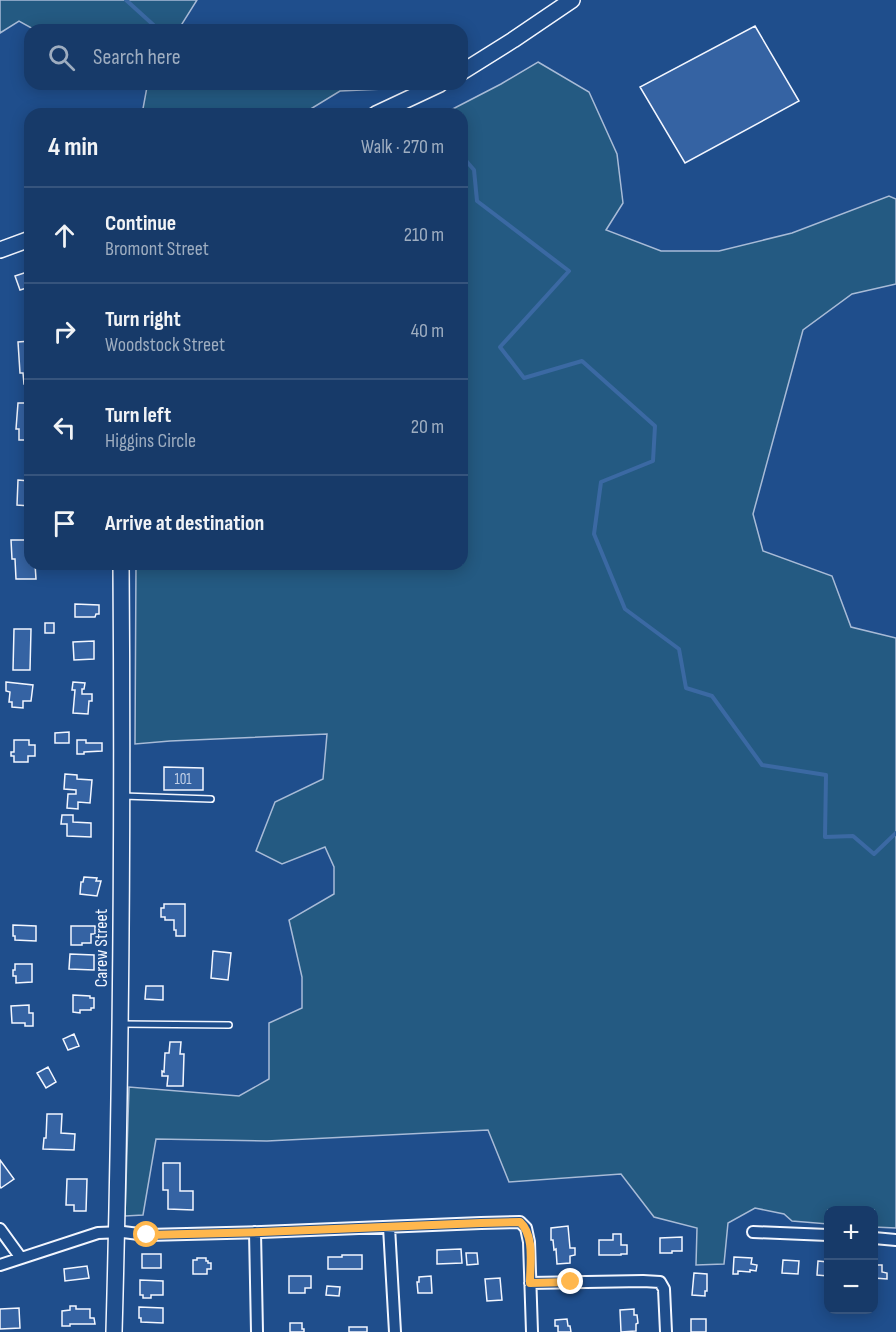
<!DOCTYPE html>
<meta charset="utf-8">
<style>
:root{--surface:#173a69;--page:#244571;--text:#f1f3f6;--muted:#9eadc0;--line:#36547d}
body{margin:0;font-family:"Sofia Sans Condensed",sans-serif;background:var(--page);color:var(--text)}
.controls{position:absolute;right:18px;bottom:18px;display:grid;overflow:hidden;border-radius:12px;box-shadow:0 3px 15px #0003}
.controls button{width:54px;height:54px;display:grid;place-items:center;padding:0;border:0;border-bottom:2px solid var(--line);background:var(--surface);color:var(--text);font:30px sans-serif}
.stop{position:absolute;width:18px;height:18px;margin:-14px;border:4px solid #ffb74d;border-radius:50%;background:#fff}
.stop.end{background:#ffb74d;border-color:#fff;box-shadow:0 2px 6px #0008}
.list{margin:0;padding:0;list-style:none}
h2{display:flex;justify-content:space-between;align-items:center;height:78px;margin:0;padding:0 24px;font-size:26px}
h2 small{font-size:20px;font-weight:400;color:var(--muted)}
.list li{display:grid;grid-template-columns:39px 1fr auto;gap:18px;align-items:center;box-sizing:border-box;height:96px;padding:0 24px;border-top:2px solid var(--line)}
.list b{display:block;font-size:22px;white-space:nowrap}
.list p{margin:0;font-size:20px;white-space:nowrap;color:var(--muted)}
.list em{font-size:20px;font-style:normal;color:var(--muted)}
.icon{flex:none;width:33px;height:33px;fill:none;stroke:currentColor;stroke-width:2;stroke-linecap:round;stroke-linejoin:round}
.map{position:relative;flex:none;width:896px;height:1332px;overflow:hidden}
.search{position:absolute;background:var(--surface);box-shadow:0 3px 15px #0003;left:24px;top:24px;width:444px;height:66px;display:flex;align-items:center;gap:15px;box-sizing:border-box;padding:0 21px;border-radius:18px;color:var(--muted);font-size:22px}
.panel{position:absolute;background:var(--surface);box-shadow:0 3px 15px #0003;left:24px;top:108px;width:444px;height:462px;border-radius:18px}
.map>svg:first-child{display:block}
</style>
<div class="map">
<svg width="896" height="1332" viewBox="0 0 896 1332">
<rect width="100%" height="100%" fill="#1f4e8c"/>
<!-- green -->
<path fill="#245a82" stroke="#a8bbd7" stroke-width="1.5" d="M0,0H197L180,27L184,30H35L19,21L0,33Z
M538,62L589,92L617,154L623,203L606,230L661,251H719L792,233L889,196L896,199V284L852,294L803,330L753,514L763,551L832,576L851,627L896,638V1228L874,1227V1210H828V1224L792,1221L784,1214L755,1208L728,1223L724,1264L696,1265L697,1228L654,1217L621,1174L509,1182L488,1130L267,1141L156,1139L143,1215L125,1216L129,1087L239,1096L269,1079V1023L302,1008V977L289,920L334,894V867L325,847L282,864L256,851L275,802L323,779L327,734L170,741L135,744L136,564H462V114H443L501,84Z
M141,84H395L384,89L340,91L309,110L296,114H142L147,87Z"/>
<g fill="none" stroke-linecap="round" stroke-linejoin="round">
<!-- stream -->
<path stroke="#3b69a3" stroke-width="4" d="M126,0L159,30
M220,84H225
M462,156L474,170L477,201L569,271L500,347L524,378L582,361L655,426L653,461L601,482L594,534L625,609L679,649L686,688L712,696L762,765L826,775L825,837L853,836L874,854L896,833"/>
</g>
<!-- building -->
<path fill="#3563a3" stroke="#f2f6ff" stroke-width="1.5" d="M755,26L799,101L685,163L640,87Z
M30,271V287L20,290L15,276Z
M30,341V384H24L23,373H20L18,342Z
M18,403H30V440H19V429H16Z
M18,480L30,481V506L17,505Z
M11,540H30V564H35L36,579H16L15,559H12Z
M75,604L99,605V614H96L95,617H75Z
M45,623H54V633H45Z
M14,629H31L30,670H13Z
M94,641V659L74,660L73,642Z
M6,682L33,685L31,701H23V708L12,707V702H9L10,692L6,691Z
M73,682L85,683L84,689H82V694H92V701H89L88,714L73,713L75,690H72Z
M69,732V743H55V733Z
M14,740H29V745H35V756H28V762H14V756H11V752H14Z
M77,740H86V743H102V751L84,752V754H77Z
M164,767L203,768V790H164Z
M65,774L77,775V779L92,780L90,803L78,802V809L67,808L68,794H76V790L64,789Z
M62,815H73V822L91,823V837L67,836V824H61Z
M84,877L97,878L96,881H101L97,896L80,894L81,882H83Z
M164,904H185V936H176V930H174V920H165V917H161V908H164Z
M13,925L36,926V941L15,940V936H13Z
M71,926H95V934H91V943H82V945H71Z
M213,951L231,953L228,980L211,978Z
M70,954L94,955V970L69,969Z
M15,964H32V982L16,983V976H13V970H15Z
M146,986H163V1000L145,999Z
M73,995L90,996V998H94V1008H91V1010H80V1013L73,1012Z
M29,1005V1013H33V1026H25V1023H12L11,1006Z
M74,1034L79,1046L68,1050L63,1039Z
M170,1042H181L180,1054H184L183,1086H167L168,1076H162V1071L164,1072L165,1053H169Z
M48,1067L56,1082L46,1088L37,1073Z
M47,1114H62L61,1133L75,1134L74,1150L43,1149L44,1138H46Z
M0,1160L14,1179L1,1188L0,1186Z
M163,1163H180V1191H193V1210L168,1209V1190H163Z
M67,1179H87L86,1211H74V1205H66Z
M568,1226L570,1248H575V1255L570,1256V1263L557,1264L556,1249L554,1250L553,1240H551V1228Z
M613,1234H621V1245H627V1254H621V1255H599V1240H613Z
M682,1237V1251H672V1253H660V1238Z
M461,1249L462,1263L437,1264V1250Z
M466,1253H477L478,1264L467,1265Z
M142,1254H161V1268H142Z
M342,1255H362V1269H328V1257H342Z
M734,1257L752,1258L751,1264L757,1265L756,1271L750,1270V1272L738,1271V1274H733Z
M197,1258H206V1261H208V1263H211V1269H207V1274H193V1260H197Z
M783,1260L799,1261L798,1274L782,1273Z
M818,1261L828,1262V1276L817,1275Z
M874,1265H882V1272L887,1273V1279L874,1278Z
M87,1266L89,1278L65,1281L64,1269Z
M694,1273L707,1274V1291H705V1296L692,1295Z
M289,1276H311V1288H305V1293H289Z
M431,1276L432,1293H418L417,1282H419V1277Z
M500,1278L502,1300L487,1301L485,1279Z
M140,1280L163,1281V1295H151V1298H143V1295H140Z
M327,1286L340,1287L339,1296L326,1295Z
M70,1306H76V1309H90V1318H94L95,1324H70V1326H62V1311L70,1310Z
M139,1307L163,1308V1323L141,1322V1318H139Z
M19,1308L20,1328L0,1329V1309Z
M634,1309V1315H637L638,1323L636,1324V1331L621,1332L620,1310Z
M567,1319L568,1326H570L571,1332H558V1326H555V1320Z
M691,1319H706V1332H691Z
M290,1323H302V1329H304V1332H290Z
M349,1327H367V1332H349Z"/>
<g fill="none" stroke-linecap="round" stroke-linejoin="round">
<!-- lane casing -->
<g stroke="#f2f6ff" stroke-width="8">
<path id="lane" d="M123,796L211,799
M121,1024L229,1025"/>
</g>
<!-- street casing -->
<g stroke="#f2f6ff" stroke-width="14">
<path id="street" d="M389,1227L395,1332
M0,1229L21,1258
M255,1232L257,1332
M753,1232L828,1235
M874,1238L896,1240
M0,1265L98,1233L123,1232L147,1235L261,1232L481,1223L520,1222L526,1228L529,1242L532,1332
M530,1283L643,1281L660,1282L664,1289L666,1332"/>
</g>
<!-- secondary casing -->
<g stroke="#f2f6ff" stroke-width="18">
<path id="secondary" d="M462,72L513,40L572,0
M376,114L440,84
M0,250L30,239
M114,1332C121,1076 123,820 121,564"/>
</g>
<!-- lane -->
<use href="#lane" stroke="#1f4e8c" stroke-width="5"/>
<!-- street -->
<use href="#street" stroke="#1f4e8c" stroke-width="10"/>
<!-- secondary -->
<use href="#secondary" stroke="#1f4e8c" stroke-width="15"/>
</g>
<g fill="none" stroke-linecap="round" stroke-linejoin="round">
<!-- route -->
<path stroke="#ffb74d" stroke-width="8" d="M147,1235L261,1232L481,1223L520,1222C535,1236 530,1264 530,1283L571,1282"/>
</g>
<g text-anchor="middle" stroke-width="4.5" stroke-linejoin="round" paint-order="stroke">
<!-- number labels -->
<g font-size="15" fill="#c3d1e8">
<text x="183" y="784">101</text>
</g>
<!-- street labels -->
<g font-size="18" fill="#f2f6ff" stroke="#1f4e8c">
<text transform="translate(101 948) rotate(-90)" y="6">Carew Street</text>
</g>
</g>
</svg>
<div class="controls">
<button>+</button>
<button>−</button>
</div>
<div class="stop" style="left:147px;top:1235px"></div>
<div class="stop end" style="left:571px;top:1282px"></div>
<div class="search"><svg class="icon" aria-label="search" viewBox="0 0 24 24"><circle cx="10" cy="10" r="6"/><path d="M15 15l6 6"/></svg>Search here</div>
<section class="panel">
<h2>4 min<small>Walk · 270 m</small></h2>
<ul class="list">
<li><svg class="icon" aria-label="ahead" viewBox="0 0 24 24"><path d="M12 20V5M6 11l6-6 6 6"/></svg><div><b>Continue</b><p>Bromont Street</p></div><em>210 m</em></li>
<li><svg class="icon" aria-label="right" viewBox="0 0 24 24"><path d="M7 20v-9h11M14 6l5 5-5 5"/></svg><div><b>Turn right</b><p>Woodstock Street</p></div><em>40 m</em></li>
<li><svg class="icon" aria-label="left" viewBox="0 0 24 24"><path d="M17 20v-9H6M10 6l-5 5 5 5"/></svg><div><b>Turn left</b><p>Higgins Circle</p></div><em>20 m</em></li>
<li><svg class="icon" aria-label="arrive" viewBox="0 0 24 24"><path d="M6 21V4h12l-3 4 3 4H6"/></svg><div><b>Arrive at destination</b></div></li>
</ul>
</section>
</div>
